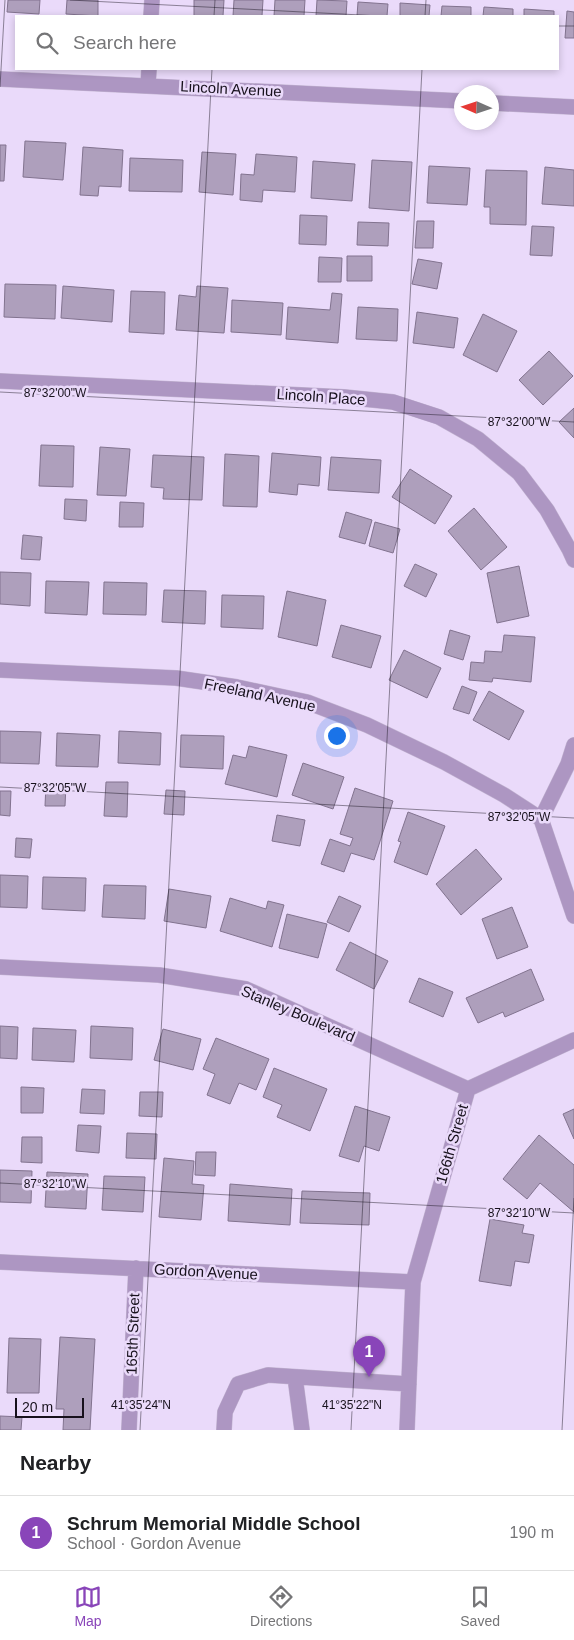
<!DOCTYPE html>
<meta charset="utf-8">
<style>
:root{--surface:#fff;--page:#f6f6f6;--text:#202124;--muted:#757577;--line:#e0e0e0;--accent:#8945b9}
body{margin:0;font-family:Helvetica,sans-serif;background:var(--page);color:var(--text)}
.compass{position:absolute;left:454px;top:85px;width:45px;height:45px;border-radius:50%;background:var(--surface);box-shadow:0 2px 8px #0003;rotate:273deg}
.scale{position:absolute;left:15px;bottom:12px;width:69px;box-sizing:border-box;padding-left:5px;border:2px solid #17111c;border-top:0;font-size:14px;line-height:18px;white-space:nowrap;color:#17111c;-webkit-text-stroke:4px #eadafa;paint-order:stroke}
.you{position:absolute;left:336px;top:735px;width:18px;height:18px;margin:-12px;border:4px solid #fff;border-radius:50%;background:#1a73e8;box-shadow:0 0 0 8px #1a73e833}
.badge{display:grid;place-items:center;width:32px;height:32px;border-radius:50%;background:var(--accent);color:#fff;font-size:16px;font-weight:700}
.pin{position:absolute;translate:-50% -41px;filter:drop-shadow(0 1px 2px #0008)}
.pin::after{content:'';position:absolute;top:26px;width:18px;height:15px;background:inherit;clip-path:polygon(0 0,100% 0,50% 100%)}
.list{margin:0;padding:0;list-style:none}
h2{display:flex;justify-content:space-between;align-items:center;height:65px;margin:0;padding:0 20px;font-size:21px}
h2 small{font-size:16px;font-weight:400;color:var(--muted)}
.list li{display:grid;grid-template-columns:32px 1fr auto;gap:15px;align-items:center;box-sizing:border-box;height:75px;padding:0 20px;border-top:1px solid var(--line)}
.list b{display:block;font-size:19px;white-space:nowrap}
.list p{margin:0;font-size:16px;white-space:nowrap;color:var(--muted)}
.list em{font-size:16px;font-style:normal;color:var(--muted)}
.icon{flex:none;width:28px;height:28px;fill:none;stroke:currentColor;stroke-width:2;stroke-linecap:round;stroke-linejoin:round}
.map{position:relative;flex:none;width:574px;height:1430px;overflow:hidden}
.search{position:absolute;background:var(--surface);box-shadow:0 2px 8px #0003;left:15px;right:15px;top:15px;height:55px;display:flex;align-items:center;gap:12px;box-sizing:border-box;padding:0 18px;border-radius:0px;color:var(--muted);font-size:19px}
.sheet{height:140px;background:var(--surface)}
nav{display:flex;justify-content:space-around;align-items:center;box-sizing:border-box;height:70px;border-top:1px solid var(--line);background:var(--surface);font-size:14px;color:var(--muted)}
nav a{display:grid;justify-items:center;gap:2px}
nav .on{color:var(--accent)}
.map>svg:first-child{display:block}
</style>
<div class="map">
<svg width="574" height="1430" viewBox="0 0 574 1430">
<rect width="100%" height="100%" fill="#eadafa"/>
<!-- building -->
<path fill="#ae9fbc" stroke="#82738f" d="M8,0H40L39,14L7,12Z
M67,0H98V16L66,14Z
M194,0H224L223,16H194Z
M234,0H263L262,16H233Z
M275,0H305L304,16H274Z
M317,0L347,1L346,16H316Z
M358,2L388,4L387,16H357Z
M400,3L430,5L429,16H400Z
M442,6L471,7V16H441Z
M484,7L513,9V16H483Z
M524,9L554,11V16H524Z
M567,11L574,12V38H565Z
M25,141L66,143L63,180L23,177Z
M0,145H6L4,181H0Z
M83,147L123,150L121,187L99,186L98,196L80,195Z
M202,152L236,154L233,195L199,192Z
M256,154L297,157L295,192L263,190L262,202L240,200L241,174L254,175Z
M130,158L183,160L182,192L129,191Z
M372,160L412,162L409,211L369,208Z
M313,161L355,164L352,201L311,198Z
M429,166L470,168L467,205L427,203Z
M545,167L574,170V206L542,204Z
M486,170L527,171L526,225L490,224V207H484Z
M300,215L327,216L326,245L299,244Z
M417,221H434L433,248H415Z
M358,222L389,223L388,246L357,245Z
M532,226L554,227L552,256L530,255Z
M347,256H372V281H347Z
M319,257L342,258L341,282H318Z
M418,259L442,263L437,289L412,284Z
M5,284L56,285L55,319L4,317Z
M63,286L114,290L112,322L61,318Z
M197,286L228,288L224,333L176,330L179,295L196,297Z
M131,291L165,292L164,334L129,332Z
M332,293L342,294L338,343L286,339L288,307L330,310Z
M232,300L283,303L281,335L231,332Z
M358,307L398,309L397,341L356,339Z
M417,312L458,318L454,348L413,343Z
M483,314L517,331L497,372L463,355Z
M549,351L573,376L543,405L519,380Z
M574,408V438L559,422Z
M41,445L74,446L73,487L39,486Z
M100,447L130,449L126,496L97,495Z
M272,453L321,457L319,486L298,484L297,495L269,492Z
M225,454L259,456L257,507L223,506Z
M153,455L204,457L202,500L163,499L164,488L151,487Z
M331,457L381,460L379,493L328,490Z
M410,469L452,496L435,524L392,497Z
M65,499L87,500L86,521L64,519Z
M120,502L144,503L143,527H119Z
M474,508L507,547L481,570L448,531Z
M346,512L372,520L365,544L339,537Z
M375,522L400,529L393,553L369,546Z
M23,535L42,537L40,560L21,559Z
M415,564L437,574L426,597L404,586Z
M519,566L529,616L497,623L487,573Z
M0,572L31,573L30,606L0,604Z
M46,581L89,582L87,615L45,613Z
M104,582L147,583L146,615L103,614Z
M164,590L206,591L205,624L162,622Z
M287,591L326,600L317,646L278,637Z
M222,595L264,596L263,629L221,627Z
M341,625L381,636L371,668L332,657Z
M450,630L470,636L463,660L444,654Z
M504,635L535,637L531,682L493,678L492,682L469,680L471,662L484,663L485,651L502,652Z
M404,650L441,668L427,698L389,680Z
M462,686L477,692L469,714L453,709Z
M489,691L524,711L509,740L473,720Z
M0,731L41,732L39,764L0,763Z
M119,731L161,733L160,765L118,763Z
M57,733L100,735L98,767L56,766Z
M181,735L224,736L223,769L180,767Z
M249,746L287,755L277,797L225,784L233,755L246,758Z
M303,763L344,777L333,809L292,795Z
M106,782H128L127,817L104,816Z
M46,784H66L65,806H45Z
M355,788L393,801L374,860L351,853L344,872L321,864L330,839L350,846L353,838L340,834Z
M166,790L185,791L184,815L164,814Z
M0,791H11L10,816L0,815Z
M408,812L445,826L427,875L394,862L401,842L398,841Z
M277,815L305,820L300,846L272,841Z
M16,838L32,839L30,858L15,857Z
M476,849L502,879L461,915L436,884Z
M0,875L28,876L27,908L0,907Z
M43,877L86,878L85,911L42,909Z
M104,885L146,886L145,919L102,917Z
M169,889L211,896L206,928L164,921Z
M339,896L361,906L349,932L327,922Z
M230,898L266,909L268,901L284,905L272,947L220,931Z
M512,907L528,947L497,959L482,919Z
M287,914L327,924L318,958L279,948Z
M350,942L388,961L374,989L336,970Z
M531,969L544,1000L505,1017L503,1012L478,1023L466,998Z
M419,978L453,992L443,1017L409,1002Z
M0,1026L18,1027L17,1059L0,1058Z
M91,1026L133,1028L132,1060L90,1058Z
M33,1028L76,1030L74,1062L32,1060Z
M163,1029L201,1039L193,1070L154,1060Z
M216,1038L269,1059L256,1090L239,1083L230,1104L207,1095L215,1074L203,1069Z
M274,1068L327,1089L310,1131L277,1117L282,1105L263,1097Z
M21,1087L44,1088L43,1113H21Z
M82,1089L105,1090L104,1114L80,1113Z
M140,1092H163L162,1117L139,1116Z
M355,1106L390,1117L379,1151L364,1146L359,1162L339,1156Z
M574,1109V1139L563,1114Z
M78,1125L101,1126L99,1153L76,1151Z
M127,1133L157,1134L156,1159L126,1158Z
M539,1135L574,1165V1212L540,1183L527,1199L503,1179Z
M22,1137H42V1163L21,1162Z
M196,1152H216L215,1176L195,1175Z
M164,1158L194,1161L192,1184L204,1185L201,1220L159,1217Z
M0,1170L32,1171L31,1203L0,1202Z
M47,1172L88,1174L86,1209L45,1207Z
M104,1176L145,1177L143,1212L102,1210Z
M230,1184L292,1189L290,1225L228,1221Z
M302,1191L370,1193L369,1225L300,1223Z
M490,1219L524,1225L522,1233L534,1235L529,1263L515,1261L511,1286L479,1281Z
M60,1337L95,1339L90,1430H63L64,1409H56Z
M9,1338L41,1339L39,1393H7Z
M0,1416L22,1417L21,1430H0Z"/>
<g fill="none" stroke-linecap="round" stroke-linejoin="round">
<!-- minor casing -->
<g stroke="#c4b6d2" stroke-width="16">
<path id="minor" d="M151,16L152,0
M0,79L462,101
M148,85L149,69
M492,103L574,107
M0,381L344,397L393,402L439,417L478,439L519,473L547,510L569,549L574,560
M0,670L176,678L237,687L307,702L367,725L444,762L504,795L541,819L574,916
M541,819L568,764L574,745
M0,967L159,975L246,989L468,1089
M0,1262L413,1282
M295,1377L302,1430
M129,1430L136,1268
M224,1430L225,1412L238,1384L268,1375L409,1384
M407,1430L413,1282L468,1089L574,1040"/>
</g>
<!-- minor -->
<use href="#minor" stroke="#ad96c2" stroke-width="15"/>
</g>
<!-- ticks -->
<path fill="none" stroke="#17111c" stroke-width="1" stroke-opacity="0.45" d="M70,0L380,16M214,16L215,0M425,16L426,0M558,26H574M0,87L5,0M0,392L574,422M0,787L574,818M0,1183L574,1213M140,1430L212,69M351,1430L422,69M562,1430L574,1198"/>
<g text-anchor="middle" stroke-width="5" stroke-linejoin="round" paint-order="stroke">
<!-- street labels -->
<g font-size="15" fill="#17111c" stroke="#eadafa">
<text transform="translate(231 89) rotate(3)" y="5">Lincoln Avenue</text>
<text transform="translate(321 397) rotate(4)" y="5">Lincoln Place</text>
<text transform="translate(260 695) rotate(12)" y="5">Freeland Avenue</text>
<text transform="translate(298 1014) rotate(23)" y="5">Stanley Boulevard</text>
<text transform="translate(452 1144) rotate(-74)" y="5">166th Street</text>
<text transform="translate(206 1272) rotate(3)" y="5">Gordon Avenue</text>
<text transform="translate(133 1334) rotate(-88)" y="5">165th Street</text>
</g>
</g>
<g font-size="12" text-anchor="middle" fill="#17111c" stroke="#eadafa" stroke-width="5" stroke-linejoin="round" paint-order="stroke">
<text x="55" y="397">87°32'00"W</text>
<text x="519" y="426">87°32'00"W</text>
<text x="55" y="792">87°32'05"W</text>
<text x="519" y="821">87°32'05"W</text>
<text x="55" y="1188">87°32'10"W</text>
<text x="519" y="1217">87°32'10"W</text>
<text x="141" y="1409">41°35'24"N</text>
<text x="352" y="1409">41°35'22"N</text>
</g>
</svg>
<svg class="compass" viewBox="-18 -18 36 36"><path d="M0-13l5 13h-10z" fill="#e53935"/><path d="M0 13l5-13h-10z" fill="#757577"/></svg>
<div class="scale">20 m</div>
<div class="you"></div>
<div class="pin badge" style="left:369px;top:1377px">1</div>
<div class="search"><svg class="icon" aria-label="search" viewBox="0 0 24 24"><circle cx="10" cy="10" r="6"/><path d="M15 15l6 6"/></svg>Search here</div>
</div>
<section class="sheet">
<h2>Nearby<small></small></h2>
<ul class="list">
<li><span class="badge">1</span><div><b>Schrum Memorial Middle School</b><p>School · Gordon Avenue</p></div><em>190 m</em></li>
</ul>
</section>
<nav>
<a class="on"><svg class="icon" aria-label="map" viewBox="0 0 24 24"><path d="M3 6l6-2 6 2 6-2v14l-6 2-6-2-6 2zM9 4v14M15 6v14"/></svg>Map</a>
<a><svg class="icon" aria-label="directions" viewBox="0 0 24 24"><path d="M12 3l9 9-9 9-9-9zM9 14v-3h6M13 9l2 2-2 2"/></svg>Directions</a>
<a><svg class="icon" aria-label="saved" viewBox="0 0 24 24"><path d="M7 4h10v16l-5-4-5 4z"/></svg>Saved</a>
</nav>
